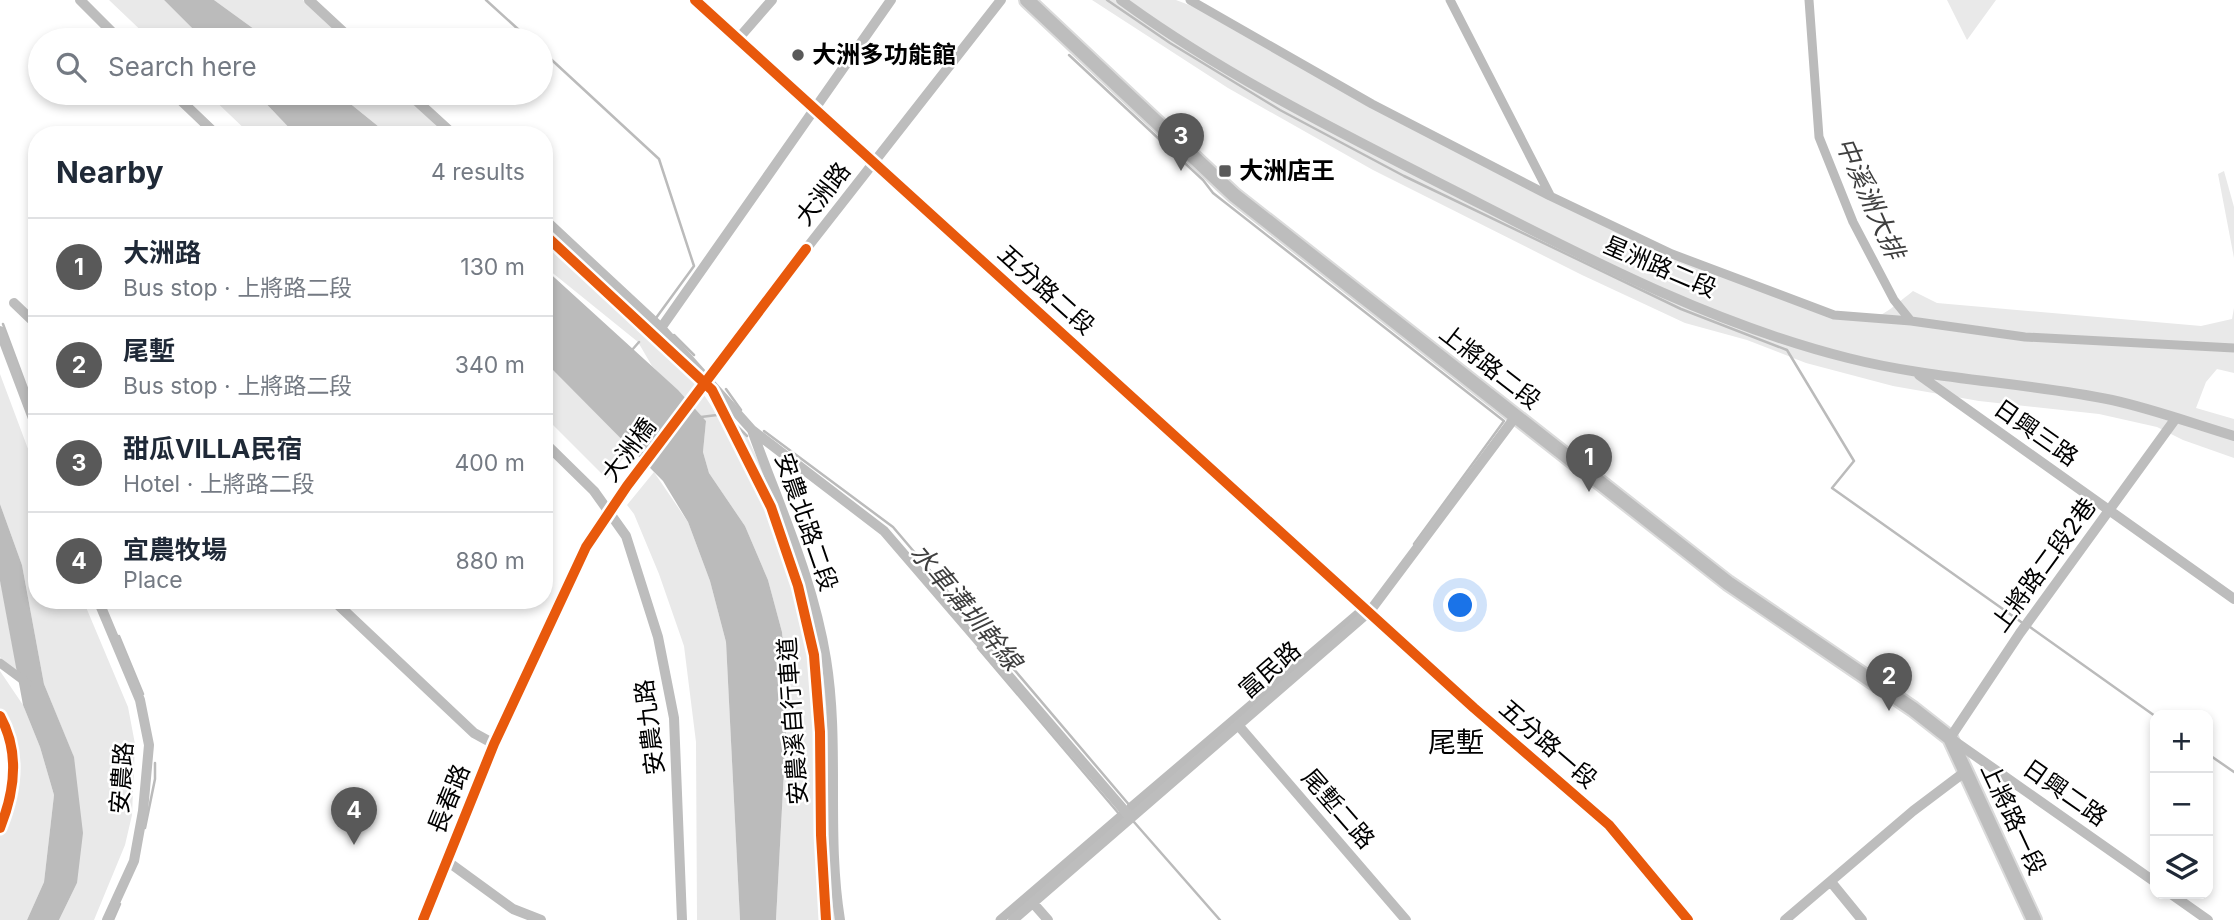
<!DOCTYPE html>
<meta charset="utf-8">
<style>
:root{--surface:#fff;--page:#f6f6f7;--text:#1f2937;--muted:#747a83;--line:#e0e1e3;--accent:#595959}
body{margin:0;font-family:Inter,"Noto Sans TC",sans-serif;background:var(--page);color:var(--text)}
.controls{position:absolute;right:21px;bottom:21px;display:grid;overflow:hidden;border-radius:14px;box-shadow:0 4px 10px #0003}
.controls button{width:63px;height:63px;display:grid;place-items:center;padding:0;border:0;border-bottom:2px solid var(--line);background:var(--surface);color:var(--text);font:35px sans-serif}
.you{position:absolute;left:1461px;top:606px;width:24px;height:24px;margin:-18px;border:5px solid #fff;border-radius:50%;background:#1a73e8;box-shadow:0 0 0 10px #1a73e833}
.badge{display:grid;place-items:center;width:46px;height:46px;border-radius:50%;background:var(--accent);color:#fff;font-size:23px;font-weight:700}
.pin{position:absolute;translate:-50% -58px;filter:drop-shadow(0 2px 4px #0008)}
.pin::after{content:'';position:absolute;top:37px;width:24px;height:21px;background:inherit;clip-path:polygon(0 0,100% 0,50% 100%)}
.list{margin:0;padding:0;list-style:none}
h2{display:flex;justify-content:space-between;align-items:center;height:91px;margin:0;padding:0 28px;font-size:30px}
h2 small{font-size:23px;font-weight:400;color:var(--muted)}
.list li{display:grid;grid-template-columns:46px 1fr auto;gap:21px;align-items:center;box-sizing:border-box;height:98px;padding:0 28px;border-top:2px solid var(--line)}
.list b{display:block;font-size:26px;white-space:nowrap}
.list p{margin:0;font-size:23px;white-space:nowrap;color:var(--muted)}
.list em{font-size:23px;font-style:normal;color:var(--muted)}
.icon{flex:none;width:38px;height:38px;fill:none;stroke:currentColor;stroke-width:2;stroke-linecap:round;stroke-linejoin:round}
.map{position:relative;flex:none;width:2234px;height:920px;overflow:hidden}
.search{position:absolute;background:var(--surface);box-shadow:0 4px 10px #0003;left:28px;top:28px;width:525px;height:77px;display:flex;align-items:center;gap:18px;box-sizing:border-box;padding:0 24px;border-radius:38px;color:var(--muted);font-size:26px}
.panel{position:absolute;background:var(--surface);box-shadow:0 4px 10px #0003;left:28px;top:126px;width:525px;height:483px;border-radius:28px}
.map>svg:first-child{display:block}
</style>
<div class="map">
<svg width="2234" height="920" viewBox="0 0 2234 920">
<rect width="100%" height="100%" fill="#fff"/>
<!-- green -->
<path fill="#e9e9e9" d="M109,0H164L204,40H151Z
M214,0H303L346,40H269Z
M1092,0H1176L1210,13L1372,104L1550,196L1672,254L1834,315C1877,325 1880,317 1913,291L1937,303L2201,326L2232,319L2234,308V373L2217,369L2206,382L2196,408L2234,419V458L2183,440L2157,427L2099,414L1979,401L1893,386L1806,363L1747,340L1685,323L1582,275L1373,170L1228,88Z
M1947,0H1996L1967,40Z
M207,93H256L296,135H251Z
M337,93H402L446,135H389Z
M2224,171L2234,207V258L2218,174Z
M544,227L684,356L681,366L690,374L716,413L722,411L745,432L798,547L826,660L840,920H776L788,696L782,632L768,580L745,526L709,473L703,452L706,421L652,366L638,342L544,266Z
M544,361L631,448L607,479L544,416Z
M0,374L37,473V600H83L128,707L135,744L132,815L125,845L94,920H59L77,883L73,755L44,684L22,565L0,504Z
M654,472L688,522L710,581L726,642L740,920H697L696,742L684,646L659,574L634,514L627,505Z
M0,581L1,584L17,670L6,665L0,657Z
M0,671L23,705L40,747L54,795L44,882L27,920H0V828L11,797L14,773L7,732L0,716Z"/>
<!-- water -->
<path fill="#bbb" d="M164,0H214L269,40H204Z
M256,93H337L389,135H296Z
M544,268L678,390L706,421L703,452L709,473L745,526L768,580L782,632L788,696L776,920H740L726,642L710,581L688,522L663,481L544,361Z
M0,504L22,565L44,684L74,757L83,833L77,883L59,920H27L44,882L54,795L40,747L23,705L0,581Z"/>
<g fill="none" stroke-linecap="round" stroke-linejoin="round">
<!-- stream -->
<path stroke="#bbb" stroke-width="2.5" d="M486,0L530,40
M1107,0L1170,43L1280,110L1404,176L1681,309L1787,350L1854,461L1832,488L2024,624
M541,50L659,159L694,266L656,318
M1069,55L1203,180L1213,193L1504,421L1414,544
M3,324L35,410
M674,335L694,355
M632,350L639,342
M726,389L741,410
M727,416L747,436
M701,417L717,415
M764,431L893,527L1131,807
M2030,627L2155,716
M119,636L143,694
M978,648L1120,815
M2208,754L2234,772
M1134,822L1220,920
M145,828L155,779V763
M113,920L120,904"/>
<!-- canal -->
<path stroke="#bbb" stroke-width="9" d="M1190,0L1372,104L1550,196L1672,254L1834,315L1911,321L2025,337L2234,348
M1450,0L1550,195
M1809,0L1819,137L1853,222L1894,300L1911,321
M0,663L27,683
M1131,807L1360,612
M1000,920L1121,816"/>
<!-- major casing -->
<g stroke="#dbdbdb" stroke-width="18">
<path id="major" d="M1027,0L1234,195L1728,583L1913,709L1950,738L2034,920"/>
</g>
<!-- minor -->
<path stroke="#bdbdbd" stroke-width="10" d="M80,0L120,40
M309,0L352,40
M695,0L1474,708L1609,825L1688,920
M1121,0C1220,73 1343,134 1453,190C1581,255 1708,323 1848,358C1935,380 2025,382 2112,400C2153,409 2194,424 2234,436
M738,39L772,0
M173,93L217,135
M408,93L454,135
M544,219L661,328L752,430L884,531L1130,817
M806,249L1001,0
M14,303L37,325
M661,328L891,0
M0,331L37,429
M1919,375L2234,599
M752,430C779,506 813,578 826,659C840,745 826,834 840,920
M544,442L594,491L626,536L658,637L674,718L682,920
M98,600L140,700L149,745L143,811L134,861L107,920
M333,600L474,733L494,744
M1238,725L1406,920
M447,861L513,909L541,920
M1831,882L1862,920
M2155,882L1950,738L2020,633L2176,418
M2171,894L2208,920
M1033,903L1048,920
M423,920L494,744L517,695
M1013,920L1370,611L1516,416
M1785,920L1913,811L1966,771"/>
<!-- major -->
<use href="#major" stroke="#bdbdbd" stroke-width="14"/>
<!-- minor-bridge -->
<path stroke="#bdbdbd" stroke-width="10" d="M517,695L586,547L627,486L806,249"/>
<!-- cycleway casing -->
<g stroke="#fff" stroke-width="15">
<path id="cycleway" d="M695,0L1474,708L1609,825L1688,920
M544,234L712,390L771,507L798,586L814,655L820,732L821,835L826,920
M0,716C20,752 15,791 0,828
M423,920L494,744L586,547L627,486L806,249"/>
</g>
<!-- cycleway -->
<use href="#cycleway" stroke="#e8590c" stroke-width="10"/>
</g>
<!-- markers -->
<g fill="#595959" stroke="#fff" stroke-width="2.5">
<circle cx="798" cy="55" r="7"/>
<rect x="1218" y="164" width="14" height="14" rx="3.5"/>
</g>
<g text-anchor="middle" stroke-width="5" stroke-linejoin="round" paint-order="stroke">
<!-- poi labels -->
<g font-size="24" font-weight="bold" fill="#000" stroke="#fff" text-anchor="start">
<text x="812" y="63">大洲多功能館</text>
<text x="1239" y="179">大洲店王</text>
</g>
<!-- street labels -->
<g font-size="24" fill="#000" stroke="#fff">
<text transform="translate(823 194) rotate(-52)" y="8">大洲路</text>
<text transform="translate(1660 267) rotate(23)" y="8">星洲路二段</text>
<text transform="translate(1046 290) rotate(42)" y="8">五分路二段</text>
<text transform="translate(1490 367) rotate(38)" y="8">上將路二段</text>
<text transform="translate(2036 433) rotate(35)" y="8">日興三路</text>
<text transform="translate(629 450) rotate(-53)" y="8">大洲橋</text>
<text transform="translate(806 522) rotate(71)" y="8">安農北路二段</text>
<text transform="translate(2044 565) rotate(-54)" y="8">上將路二段2巷</text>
<text transform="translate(1270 670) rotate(-41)" y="8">富民路</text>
<text transform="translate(793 721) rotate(-94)" y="8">安農溪自行車道</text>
<text transform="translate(650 727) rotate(-97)" y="8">安農九路</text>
<text transform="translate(1548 744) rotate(41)" y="8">五分路一段</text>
<text transform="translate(122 778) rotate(-86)" y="8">安農路</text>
<text transform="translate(2065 793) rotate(35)" y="8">日興二路</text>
<text transform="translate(449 799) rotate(-68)" y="8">長春路</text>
<text transform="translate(1338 809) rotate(49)" y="8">尾塹二路</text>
<text transform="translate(2013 819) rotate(65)" y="8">上將路一段</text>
</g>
<!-- water labels -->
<g font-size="26" font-style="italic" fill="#3f3f3f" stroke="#fff">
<text transform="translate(1870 198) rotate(66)" y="9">中溪洲大排</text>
<text transform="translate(966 607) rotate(50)" y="9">水車溝圳幹線</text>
</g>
<!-- quarter labels -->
<g font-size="28" fill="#000" stroke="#fff">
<text x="1456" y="752">尾塹</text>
</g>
</g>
</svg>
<div class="controls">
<button>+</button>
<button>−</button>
<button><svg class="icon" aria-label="layers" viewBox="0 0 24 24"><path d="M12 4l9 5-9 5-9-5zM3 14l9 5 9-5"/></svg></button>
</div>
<div class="you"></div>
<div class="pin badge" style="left:1589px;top:492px">1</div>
<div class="pin badge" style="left:1889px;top:711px">2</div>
<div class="pin badge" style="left:1181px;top:171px">3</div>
<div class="pin badge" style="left:354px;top:845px">4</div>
<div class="search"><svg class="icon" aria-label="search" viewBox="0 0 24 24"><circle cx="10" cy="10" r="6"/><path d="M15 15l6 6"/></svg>Search here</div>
<section class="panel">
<h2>Nearby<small>4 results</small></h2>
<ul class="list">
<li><span class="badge">1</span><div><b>大洲路</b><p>Bus stop · 上將路二段</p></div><em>130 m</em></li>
<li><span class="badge">2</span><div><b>尾塹</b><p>Bus stop · 上將路二段</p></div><em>340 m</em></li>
<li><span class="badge">3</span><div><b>甜瓜VILLA民宿</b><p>Hotel · 上將路二段</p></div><em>400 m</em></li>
<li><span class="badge">4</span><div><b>宜農牧場</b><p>Place</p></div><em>880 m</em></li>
</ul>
</section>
</div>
